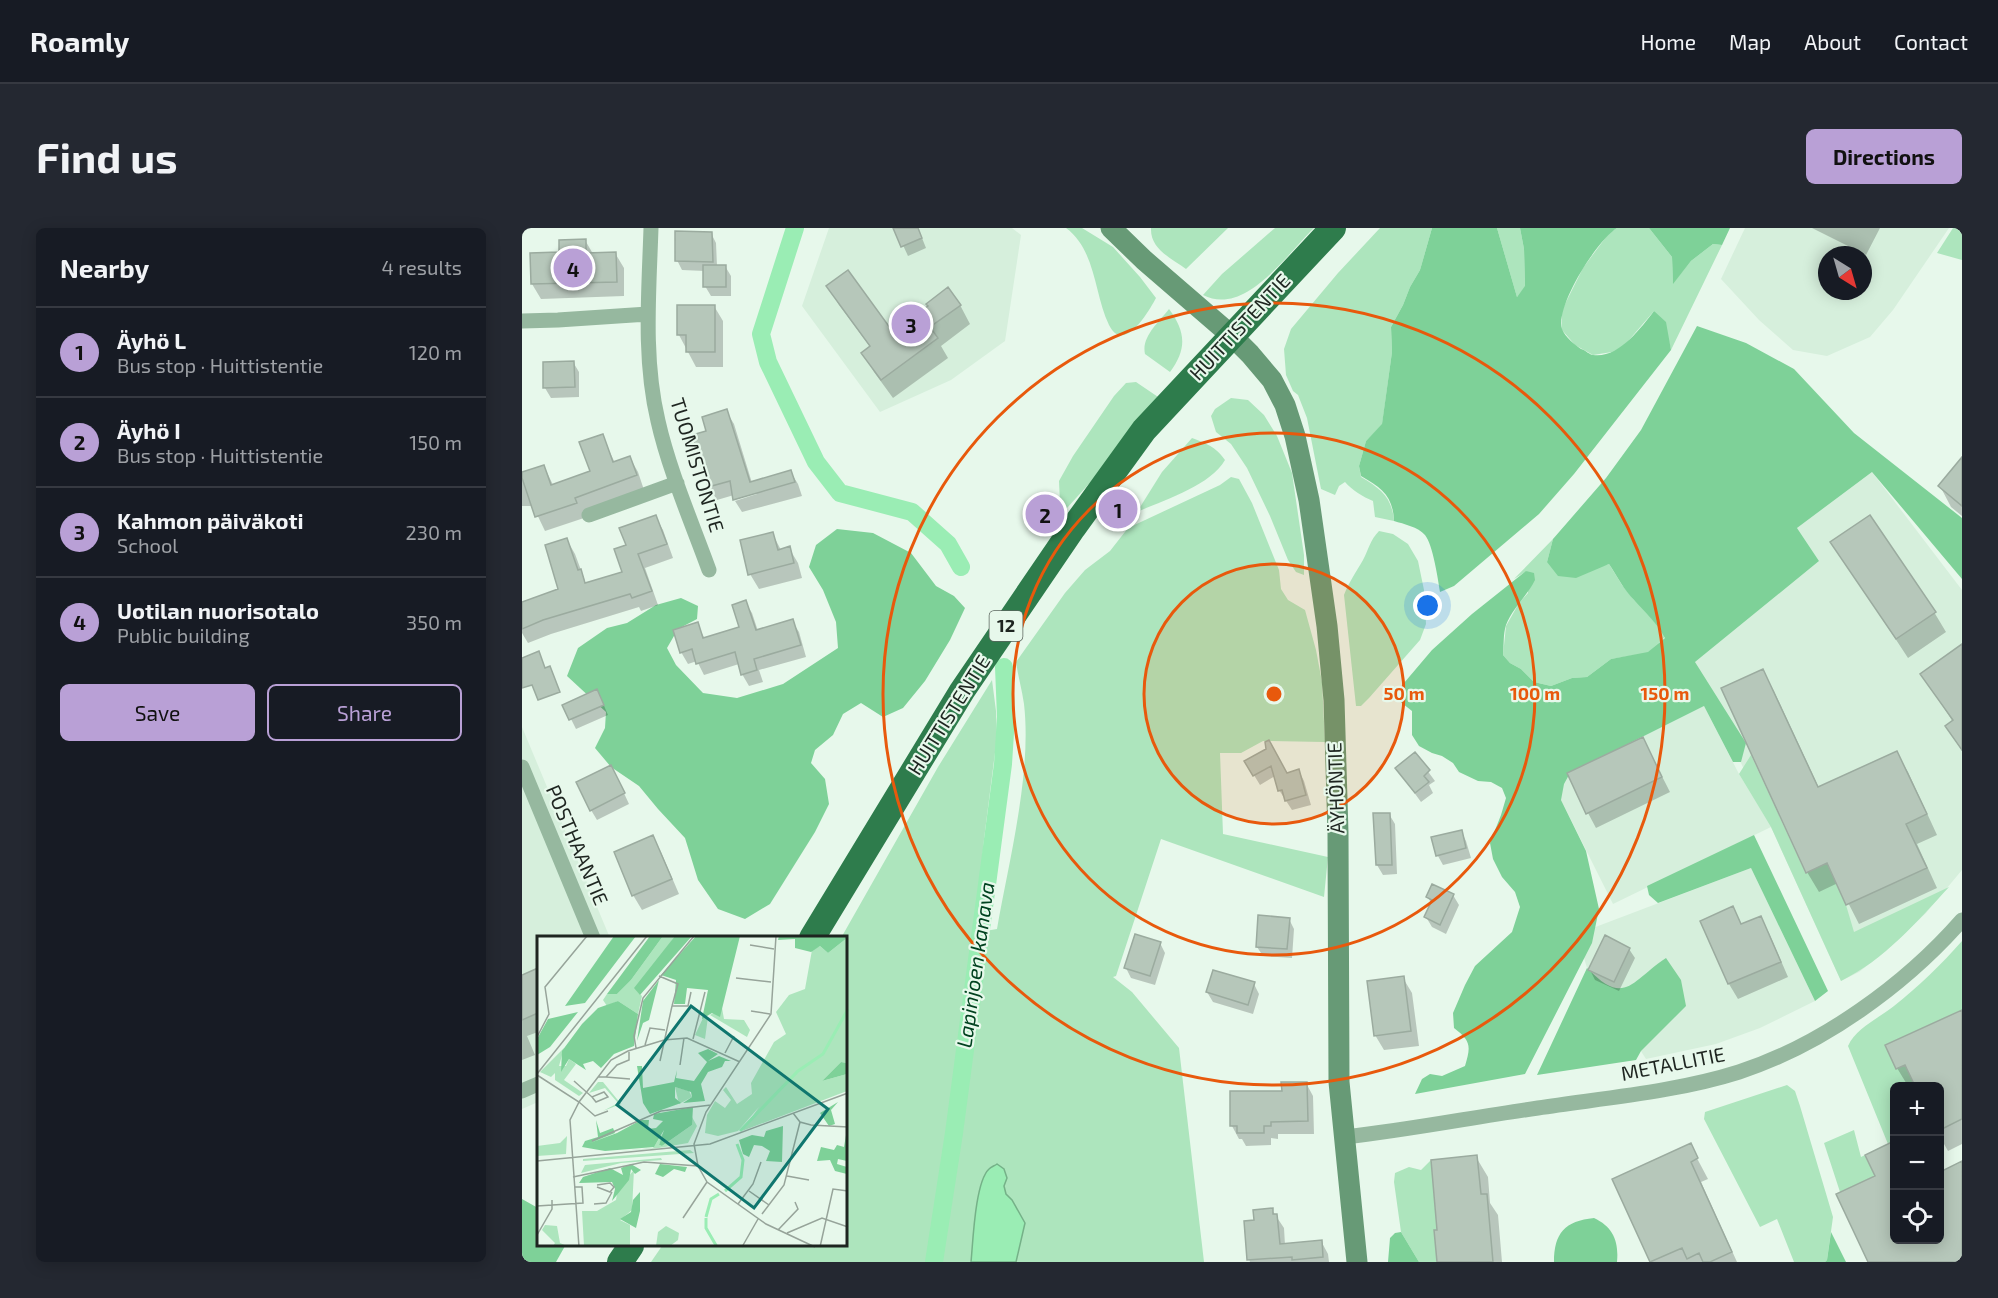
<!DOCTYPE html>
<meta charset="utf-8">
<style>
:root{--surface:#171b24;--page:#242831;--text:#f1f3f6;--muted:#9ea1a6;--line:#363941;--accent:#b9a0d6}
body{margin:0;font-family:"Exo 2",sans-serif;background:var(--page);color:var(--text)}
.controls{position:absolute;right:18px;bottom:18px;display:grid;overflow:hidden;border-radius:9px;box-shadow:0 3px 15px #0003}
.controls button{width:54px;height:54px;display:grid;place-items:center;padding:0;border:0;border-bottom:2px solid var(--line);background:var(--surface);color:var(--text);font:30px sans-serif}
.compass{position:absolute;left:1296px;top:18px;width:54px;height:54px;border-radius:50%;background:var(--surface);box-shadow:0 3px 15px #0003;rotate:143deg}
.you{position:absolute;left:906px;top:378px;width:21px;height:21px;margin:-15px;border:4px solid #fff;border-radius:50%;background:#1a73e8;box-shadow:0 0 0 9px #1a73e833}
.badge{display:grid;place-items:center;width:39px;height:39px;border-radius:50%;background:var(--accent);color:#111;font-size:20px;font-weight:700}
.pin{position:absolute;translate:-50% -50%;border:3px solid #fff;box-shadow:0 2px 6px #0006}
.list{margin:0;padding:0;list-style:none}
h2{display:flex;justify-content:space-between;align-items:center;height:78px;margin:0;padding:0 24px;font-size:26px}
h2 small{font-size:20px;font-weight:400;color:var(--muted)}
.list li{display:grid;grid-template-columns:39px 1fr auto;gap:18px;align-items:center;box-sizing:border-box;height:90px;padding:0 24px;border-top:2px solid var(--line)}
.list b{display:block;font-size:22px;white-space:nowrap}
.list p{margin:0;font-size:20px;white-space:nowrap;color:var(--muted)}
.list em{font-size:20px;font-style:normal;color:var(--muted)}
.actions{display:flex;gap:12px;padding:18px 24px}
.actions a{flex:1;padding:14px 0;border:2px solid var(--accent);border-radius:9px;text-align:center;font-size:21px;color:var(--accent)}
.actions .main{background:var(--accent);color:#111}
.icon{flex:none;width:33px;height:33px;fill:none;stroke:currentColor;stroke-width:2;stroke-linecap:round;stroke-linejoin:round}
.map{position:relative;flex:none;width:1440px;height:1034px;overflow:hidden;border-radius:9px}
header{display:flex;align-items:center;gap:36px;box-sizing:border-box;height:84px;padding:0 30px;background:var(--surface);border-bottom:2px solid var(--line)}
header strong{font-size:28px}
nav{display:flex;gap:33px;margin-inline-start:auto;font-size:21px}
.intro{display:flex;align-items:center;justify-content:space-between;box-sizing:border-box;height:144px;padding:0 36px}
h1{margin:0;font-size:42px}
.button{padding:15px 27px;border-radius:9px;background:var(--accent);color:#111;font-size:21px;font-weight:700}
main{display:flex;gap:36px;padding:0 36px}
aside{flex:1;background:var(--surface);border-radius:9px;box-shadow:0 3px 15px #0003}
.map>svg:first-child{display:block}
</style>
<header>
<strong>Roamly</strong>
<nav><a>Home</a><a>Map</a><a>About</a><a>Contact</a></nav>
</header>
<div class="intro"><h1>Find us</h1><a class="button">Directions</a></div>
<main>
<aside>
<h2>Nearby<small>4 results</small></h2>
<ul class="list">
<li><span class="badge">1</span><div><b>Äyhö L</b><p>Bus stop · Huittistentie</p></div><em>120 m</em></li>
<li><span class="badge">2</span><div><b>Äyhö I</b><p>Bus stop · Huittistentie</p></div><em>150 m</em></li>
<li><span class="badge">3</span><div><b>Kahmon päiväkoti</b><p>School</p></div><em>230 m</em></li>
<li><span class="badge">4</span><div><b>Uotilan nuorisotalo</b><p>Public building</p></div><em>350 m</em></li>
</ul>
<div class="actions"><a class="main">Save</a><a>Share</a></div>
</aside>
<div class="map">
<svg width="1440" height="1034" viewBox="0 0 1440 1034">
<rect width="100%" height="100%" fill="#e7f8eb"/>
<!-- built -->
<path fill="#d6efdc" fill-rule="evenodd" d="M307,0H490L499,7L483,113L429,152L358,184L280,78Z
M1223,0H1427L1371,82L1348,109L1305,128L1271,122L1237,92L1199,51ZM1305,27H1341V63H1305Z
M1350,244L1440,362V642L1404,685L1364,723L1337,744L1319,753L1249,599L1091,676L1030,554L1182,478L1217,546L1245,592L1173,434L1297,333L1275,300Z
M0,499L88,710H16V874L0,881Z
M1229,640L1293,773L1238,800L1194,816L1124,831L1065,740L1055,706Z"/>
<!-- green -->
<path fill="#ade5bd" d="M544,0H560L591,19L618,49L634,70C627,83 602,127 587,97C572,66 574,22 544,0Z
M629,0H706L664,41C649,30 628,21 629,0Z
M753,0H792C765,26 723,89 681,67L700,46Z
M858,0H910L898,42L888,59L881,77L869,99L870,124L860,197L844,213L837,238L839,249C859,261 870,269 872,293L853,289L851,273C841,269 830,262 823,254L817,258L813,267L799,261L785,190L776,167L771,163L764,147L762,121L769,101L816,45Z
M975,0H998L1002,21L1003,59L995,69Z
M1095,0H1127L1150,29L1151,55L1169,33L1191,16L1200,17L1149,122L1147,114L1132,83L1101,119L1090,124L1071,127L1053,117L1040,102V82L1061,40L1087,5Z
M1431,0H1440V32L1415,25Z
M647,81C664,104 665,121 648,144L623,126C619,109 637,94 647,81Z
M614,154L642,173L545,280L541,281L538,275L537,253L551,228L592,168L604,155Z
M709,170L726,172L742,187L755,208L770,245L782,327V347L774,344L766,332L748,288L725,240L709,216L694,204L689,188L693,181Z
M670,210C685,216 693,218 703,232C688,258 642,272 615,284L640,244Z
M709,249L717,251L730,275L757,342L759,361L766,372L783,382L794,422L800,454L803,514L741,513L719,525H698L701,606L806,629L802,669L639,611L594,748L591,749L610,764L657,820L682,1034H129L140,1018H324V710H319L416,539L470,452L474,483L475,509L462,611L455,691L451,705L475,701C487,632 510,545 502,476C500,462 496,448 494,434L543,365L563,342L588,323L606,300L698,257Z
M857,303L871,306L886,316L896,333L902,362L904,396L898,412L847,470L839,478H834L822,367C827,354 834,344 841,332C847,321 848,312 857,303Z
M1031,311L1025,334L1077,339L1087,336L1100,357L1112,372L1124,382L1143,409L1126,425L1089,431L1065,449L1050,450L1029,458L1012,454L999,441L988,435L981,427L984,398L997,375L1006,365L1005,343L992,351Z
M1229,527L1283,644L1305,635L1324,677L1332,704L1427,659C1395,694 1362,732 1319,753L1249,599L1217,546Z
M1440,713V782L1363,817L1374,840L1383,837L1393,858H1372V913L1366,916L1326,818C1334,800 1357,790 1372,778C1397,758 1419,737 1440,713Z
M1265,857L1273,863L1278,878L1311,989L1305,1032L1303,1034H1272L1255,991L1238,999L1182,891L1183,884Z
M1332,902L1339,929L1343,927L1353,948L1318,964L1302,915Z
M909,932L915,1002H913L915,1034H897L879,1004L872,954L873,945L887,939L899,942Z"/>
<!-- forest -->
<path fill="#7ed198" d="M910,0H975L995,69L1003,58L1002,21L998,0H1095C1076,11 1033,78 1040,101C1043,109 1053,117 1059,121C1063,122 1068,127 1071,127C1096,131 1119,100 1132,83L1144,94L1149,122L1052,246L1017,286L932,358L918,364C916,351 911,317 903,307C896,299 882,296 872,293C871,268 860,260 839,248L837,238L844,213L860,196L870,124L869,99L881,77L888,59L898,42Z
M1127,0H1208L1200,17L1191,16L1169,33L1151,56L1150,29Z
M1175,98L1224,115L1272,141L1332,205L1440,290V351L1350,244L1275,300L1297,333L1173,434L1224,515L1219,534H1211L1182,478L1048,545L1042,556L1039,572L1064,623L1077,681L1070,715L1003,846L893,866L900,851L908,846L920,848L943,838C949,818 949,813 932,800L931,785L943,757L953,738L990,704L998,679L993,664L980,649L971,631L968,615L979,587L984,570L980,560L969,554L956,553L937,544L931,535L920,528L910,525L897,518L890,507V483L871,468L910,422L950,386L1004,343L1012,345L1013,352C1005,368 990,381 984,397C981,406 982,418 981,427L988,435L999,441L1012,454L1029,458L1050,450L1065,449L1089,431L1126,424L1143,410C1133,393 1125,386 1112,372C1102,362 1095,348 1087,336L1054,350L1036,348L1025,334L1031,311L1084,250L1119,202Z
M315,301L351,305L389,325L414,358L432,368L443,380L428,412L403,453L381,480L361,489L339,475L321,486L311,507L293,522L289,535L303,551L307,576L293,604L248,676L223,691L196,681L176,652L163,610L136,581L117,558L89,539L73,520L83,500L84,484L45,448L56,420L85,400L105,395L134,377L159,370L176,378L175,391L156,401L145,420L154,437L181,465L215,470L261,456L316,420L314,394L301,362L287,339L294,317Z
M1232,607L1306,763L1293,773L1229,640L1136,675L1127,667L1125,658Z
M1144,730L1159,752L1164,778L1119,823L1114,832L1015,847L1065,740C1103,779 1108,754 1144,730Z
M0,971L16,980V1018H43L34,1034H0Z
M1072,990C1091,999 1097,1013 1095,1034H1032C1032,1005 1043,993 1072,990Z
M879,1004L897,1034H866L868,1010L873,1005Z
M1309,1004L1324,1034H1303L1305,1032Z"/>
<!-- water -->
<path fill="#9aedb4" stroke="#75b188" stroke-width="1.5" d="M475,936L482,941L485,950L482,958L484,966L490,972L503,995L494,1034H449C451,1014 453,954 467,941C469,939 472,938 475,936Z"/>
<!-- shadow -->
<path fill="#0003" d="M373,0H396L404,20L386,28Z
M1290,0H1358L1344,27Z
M189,5L194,15L195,38H203L209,48V68H189L183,58V43L160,42L155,32Z
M63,12L71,26L93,25L102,40V68L19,71L10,56L39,26Z
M306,58L370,106L438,77L448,96L419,118L426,130L371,170L352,144L341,125L349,120L317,77Z
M192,78L201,93V139H174L157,107Z
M51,134L57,144V169L29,170L23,160Z
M204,183L212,196L230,255L268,243L276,256L280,268L220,284L213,273L235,266V263L212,267L195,272L187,259L171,208L186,204Z
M80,208L93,235L108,230L116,244L122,262L60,284L62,290L23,303L11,278H0V246L22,238L31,257L70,244Z
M1440,232V288L1429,279L1418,258Z
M133,288L141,302L151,330L123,340L136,377L119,383L117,379L29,406L6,415L0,405V376L38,362L45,312L53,326L63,353L59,348L66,362L64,353L65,356L102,345Z
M250,305L259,322L267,320L276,335L280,350L237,361L228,346Z
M1310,314L1412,384L1424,404L1386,430Z
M223,374L230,385L236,403L270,393L277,404L284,429L237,442L241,454L227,458L220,446L217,436L182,447L175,433L166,436L159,424L175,396L183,411L219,400Z
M1440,421V523L1425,499L1431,494L1400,446Z
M1241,443L1252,463L1297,560L1374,524L1386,544L1415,607L1395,616L1415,660L1337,696L1316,655L1297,664L1285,644Z
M80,473L86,487L54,501L42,477Z
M1121,511L1148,564L1074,600L1066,585Z
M746,521L765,546L777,543L782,553L789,577L770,582L757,562L753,548L738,557L724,534Z
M893,526L913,553L907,557L911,565L899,574L875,541Z
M94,548L107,576L75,592L69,582Z
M867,586L873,596L875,646L861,647L855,637Z
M939,603L944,613L949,630L921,637L916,628L911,610Z
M131,609L139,624L157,666L120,682L111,667Z
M931,667L937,677L924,706L910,699L904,689L910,677L906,669Z
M1211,680L1220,697L1239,690L1247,705L1266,749L1216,771L1207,756L1180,693Z
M767,691L772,701L770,730L741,728L735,719Z
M638,715L643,725L633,757L609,750L604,740Z
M1107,721L1113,730L1097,763L1073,752L1068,742Z
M16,742V804L5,808L13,827L0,832V748Z
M881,750L890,765L897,818L862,822L853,807Z
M732,756L737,766L731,786L691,774L685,764Z
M1440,783V916L1426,923L1418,909V858H1394V857L1386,858L1375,840Z
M784,855L791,868L792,906H756V911L749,910V917L724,918L720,911H717L710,898L761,864Z
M1372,915V1012H1418V945L1440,935V1017L1432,1034H1347L1355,949L1345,928Z
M1168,917L1186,951L1179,954L1215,1034H1129L1092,951Z
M954,929L966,949L968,975L976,987L980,1034H917V1003Z
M750,982L762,1000L763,1017L799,1013L806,1026L807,1034H728L727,1031L734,993Z"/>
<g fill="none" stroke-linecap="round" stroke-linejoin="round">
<!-- canal -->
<path stroke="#9aedb4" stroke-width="18" d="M273,0L239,106L246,134L294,234L318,265L390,284L426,316L439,339
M412,1034L432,905L481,536L484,489L482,439"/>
</g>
<!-- building -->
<path fill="#b6c7ba" stroke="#9bab9f" stroke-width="1.5" d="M371,0H396L400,10L379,19Z
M153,3L190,4L191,34L153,33Z
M64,11V25L94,24L95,54L9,56L8,25L37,24V12Z
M181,37H204V59H181Z
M326,42L371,104L406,78L404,76L426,59L439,77L408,99L416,110L359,152L339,125L348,118L304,58Z
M155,77H193V124H164V107H155Z
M52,133L53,159L21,160V134Z
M205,181L228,254L269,242L273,254L211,272L208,253L186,259L170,207L184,203L180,189Z
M81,206L91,234L108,228L115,247L53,270L55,275L13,289L0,250V244L22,237L29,257L68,243L57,214Z
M1440,229V278L1416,258Z
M134,287L145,316L116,326L130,363L110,370L108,366L21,392L0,401V374L36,361L23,317L45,310L56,342L59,341L63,355L100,344L92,321L104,317L97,300Z
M1348,287L1414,384L1374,411L1308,314Z
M251,304L256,322L268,318L272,335L226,347L218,312Z
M224,372L234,402L271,391L279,417L232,431L235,442L219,447L213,424L174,436L170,421L158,425L151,402L176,394L181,410L217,399L210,377Z
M1440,416V522L1423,498L1431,492L1398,446Z
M17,423L23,440L28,438L38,464L16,472L10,457L0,460V430Z
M1241,441L1296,559L1375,523L1405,586L1384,596L1405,640L1324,677L1305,635L1284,645L1199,460Z
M75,461L82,477L47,492L40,477Z
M1121,509L1140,549L1064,586L1045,545Z
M747,512L765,545L777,541L784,567L763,573L760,562L756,563L749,538L731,548L722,533L744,521L743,514Z
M893,524L908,542L902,548L907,554L893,565L873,540Z
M89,537L103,565L68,583L54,554Z
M851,585H868L870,637H854Z
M940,602L944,620L914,628L909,609Z
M131,607L150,651L110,668L92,624Z
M910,656L932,666L918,697L902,689L910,672L904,669Z
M1211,678L1219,696L1239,688L1259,734L1206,756L1178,693Z
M736,687L768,690L765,721L734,719Z
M613,706L639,714L628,748L602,740Z
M1083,707L1108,720L1092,754L1066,742Z
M16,740V785L0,792V747Z
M691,742L733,754L726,777L684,764Z
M882,748L889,803L852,808L845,753Z
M1440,782V891L1418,902V858H1393L1383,837L1374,841L1363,817Z
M759,854H785L786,893L749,894V898H742V905H715V898H708V863H760Z
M1372,913V1011H1418V944L1440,933V1034H1346L1314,966L1353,948L1343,927Z
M1169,915L1176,930L1169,934L1210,1024L1188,1034H1181L1177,1025L1165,1031L1160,1020L1128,1034L1090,951Z
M955,927L959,966H965L971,1034H915L912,1002H915L909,932Z
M751,980V986H755L758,1016L800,1012L801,1029L770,1032V1029L725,1032L722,993L732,992L731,982Z"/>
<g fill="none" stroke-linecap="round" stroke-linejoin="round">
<!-- minor -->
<path stroke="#96b89f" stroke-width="15" d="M129,0C127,64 121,130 136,193C147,242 170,295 187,342
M0,93L36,92L126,86
M67,287L155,255
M0,539L71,710
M0,863L16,856
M823,909C887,902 952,889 1016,880C1082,870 1154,864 1217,844C1300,817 1383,757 1440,692"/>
<!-- secondary -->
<path stroke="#679a76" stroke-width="21" d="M589,0L622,32L710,108L728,126L750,152L763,177L773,208L787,272L805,398L812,472L816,605L817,854L835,1034"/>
<!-- trunk -->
<path stroke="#2e7c4c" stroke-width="26" d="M290,710L440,463L551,300L622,202L811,0
M98,1034L109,1018"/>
</g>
<!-- distance rings -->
<circle cx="752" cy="466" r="130" fill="#e8590c" fill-opacity=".12"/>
<g fill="none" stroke="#e8590c" stroke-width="3">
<circle cx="752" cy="466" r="130"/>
<circle cx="752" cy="466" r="261"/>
<circle cx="752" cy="466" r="391"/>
</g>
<g text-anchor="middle" stroke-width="4.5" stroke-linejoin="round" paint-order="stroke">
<!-- shield labels -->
<rect fill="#e7f8eb" stroke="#5a645d" stroke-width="1.5" x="467.5" y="383" width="33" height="30" rx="4.5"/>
<g font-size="18" font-weight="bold" fill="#1e2520">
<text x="484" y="404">12</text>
</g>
<!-- street labels -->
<g font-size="20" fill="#1e2520" stroke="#e7f8eb">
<text transform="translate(718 99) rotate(-47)" y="7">HUITTISTENTIE</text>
<text transform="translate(175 237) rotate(73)" y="7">TUOMISTONTIE</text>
<text transform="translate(427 487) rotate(-58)" y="7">HUITTISTENTIE</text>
<text transform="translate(814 560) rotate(-92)" y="7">ÄYHÖNTIE</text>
<text transform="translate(55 617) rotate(67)" y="7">POSTHAANTIE</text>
<text transform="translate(1151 836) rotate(-11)" y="7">METALLITIE</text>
</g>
<!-- water labels -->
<g font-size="21" font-style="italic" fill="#00421f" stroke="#e7f8eb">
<text transform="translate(454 737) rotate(-82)" y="7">Lapinjoen kanava</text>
</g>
</g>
<!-- overview -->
<g transform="translate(15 708)">
<rect width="310" height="310" fill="#e7f8eb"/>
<path d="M126,0H138L100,55L105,60L101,78L81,65L70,70L66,64L70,58H80L94,44ZM310,2V127L304,126L285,145L310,138V155L205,195L222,171L201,195L181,200L168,197L170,179L178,165L188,172L194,164L186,154L189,151L200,168L215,158L214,147L237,106L249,98L239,76L252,59L268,53L275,14L283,10L291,17ZM185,72L187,83L207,84L213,94L210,101L173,79ZM167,80L171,81L168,103L158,99ZM27,112L22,130H29L32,123L39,128L27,144L46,157L42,160L18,144V137L14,141L3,136ZM61,146H66L84,168L66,175L81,167L68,152L52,157ZM138,151L152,155L155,161L142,168ZM155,181L160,190L151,207L122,212L83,215L116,212L128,194L122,209L125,210L155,189ZM30,200L29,218L0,220V210L23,207ZM153,214L157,217L46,225V223ZM124,222L125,224L84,227L44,237L48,229ZM97,234L95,274L83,284L93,289V310H47L45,275H60L79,264L81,252ZM8,289L20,290L23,307L30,310H16L18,307L5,294ZM129,290L142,297L141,304L133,310H119L121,296Z" fill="#ade5bd"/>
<path d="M77,0H99L48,67L28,70ZM113,0H126L94,44L80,58H70ZM138,0H155L103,59L97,52ZM159,0H203L183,81L175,77L165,83L171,54L150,52L148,68H137L139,44L124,39ZM242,0H310V2L291,17L283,10L274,16L258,12V3L241,4ZM122,44L112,84L106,87L100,105L106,65ZM81,65L101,78L97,110L77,118L64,132L56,125L46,128L49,134L32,123L24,136L25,115L45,88L61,72ZM41,76L13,111L0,119V103L11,83ZM171,113L181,118L171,125L182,120L194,125H188L185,131L171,136L164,148L168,165L146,167L155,161L154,156L138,151V162L144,167L113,178L106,167L100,130H105L106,152L137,146L140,134L139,142L157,145L170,126L161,117ZM304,126L310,127V138L285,145ZM301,166L294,174L298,188L292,190L283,177ZM156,171L155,189L125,210L122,209L127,194L117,211L68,215L45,211L48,205L61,201L59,184L63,197L76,192L78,197L53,207L80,197L104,184H112L111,193L119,192L126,185L116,183L117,178ZM246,190L245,226L229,225L233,215L225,210L217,209L212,221L206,218L202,204L215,199L227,201L229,195ZM310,193V225L301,223L300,228L310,231V238L298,235L293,224L280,225L284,211L297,214L300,209L307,211ZM94,228L104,234L98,238L94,233L92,244L75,265L78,253L75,246L42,247L46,241L73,232L86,239L84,232ZM123,228L150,231L148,236L137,233L126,241L118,238ZM103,256V275L99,292L83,283L94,276L96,264Z" fill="#7ed198"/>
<path fill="none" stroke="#9aedb4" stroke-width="3" d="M203,195L261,135L286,118L311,73M188,255L204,241L206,224L200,208M169,281L174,263L182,258M169,282V292L180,311"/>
<path fill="none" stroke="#97a49a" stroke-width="1.5" d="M239,0L234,78L169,176L157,208L161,230L170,246L229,288L278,311M213,9L237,13M122,40L141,48L135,70M199,42L234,46M214,75L233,78M0,101L12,78L8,51L50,0M156,103L168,56M108,109L113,92L128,94M99,112L97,100L106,62L157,0M188,117L197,100M123,125L135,70H151L154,56M143,129L147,102M0,138L110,0M0,139L42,166L33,184L42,311M61,141H69L80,129L92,124V116M69,141L93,143M37,145L55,161L67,156L71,161L59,166L55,161M71,175L58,180L42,166L74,124L91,115L127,104L150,102L203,126M256,177L263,186L274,189L311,191M55,205L124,175L174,169M0,225L173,208L311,157M250,240L272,244M36,241L107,226L161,230M60,249L73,247L77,251L73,256L60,251M212,255L232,269M57,268L69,267L75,256M201,268L216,248L224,226M0,270L46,267L45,251H38M225,278L247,249L263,186M146,282L170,246M241,294L261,273L258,266M250,297L285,282L311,291M0,299L15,273V264M205,311L221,283M283,311L296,253L311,255"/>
<path fill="#0f766e" fill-opacity="0.15" stroke="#0f766e" stroke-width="3" d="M154,70L291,173L217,272L80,169Z"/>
<rect width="310" height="310" fill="none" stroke="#1e2520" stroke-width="3"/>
</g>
<circle cx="752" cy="466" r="9" fill="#e8590c" stroke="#e7f8eb" stroke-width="3"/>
<g font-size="18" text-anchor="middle" font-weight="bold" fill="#e8590c" stroke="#e7f8eb" stroke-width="4.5" stroke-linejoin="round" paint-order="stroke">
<text x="882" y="472">50 m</text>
<text x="1013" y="472">100 m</text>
<text x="1143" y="472">150 m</text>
</g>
</svg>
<div class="controls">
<button>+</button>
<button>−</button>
<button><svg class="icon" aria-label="locate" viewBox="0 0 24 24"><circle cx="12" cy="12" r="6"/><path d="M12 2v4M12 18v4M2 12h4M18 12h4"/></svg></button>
</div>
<svg class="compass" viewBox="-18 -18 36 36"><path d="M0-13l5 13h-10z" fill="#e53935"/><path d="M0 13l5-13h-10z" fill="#9ea1a6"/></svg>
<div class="you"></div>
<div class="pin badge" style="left:596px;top:281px">1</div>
<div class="pin badge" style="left:523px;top:286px">2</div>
<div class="pin badge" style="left:389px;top:96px">3</div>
<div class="pin badge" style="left:51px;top:40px">4</div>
</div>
</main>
